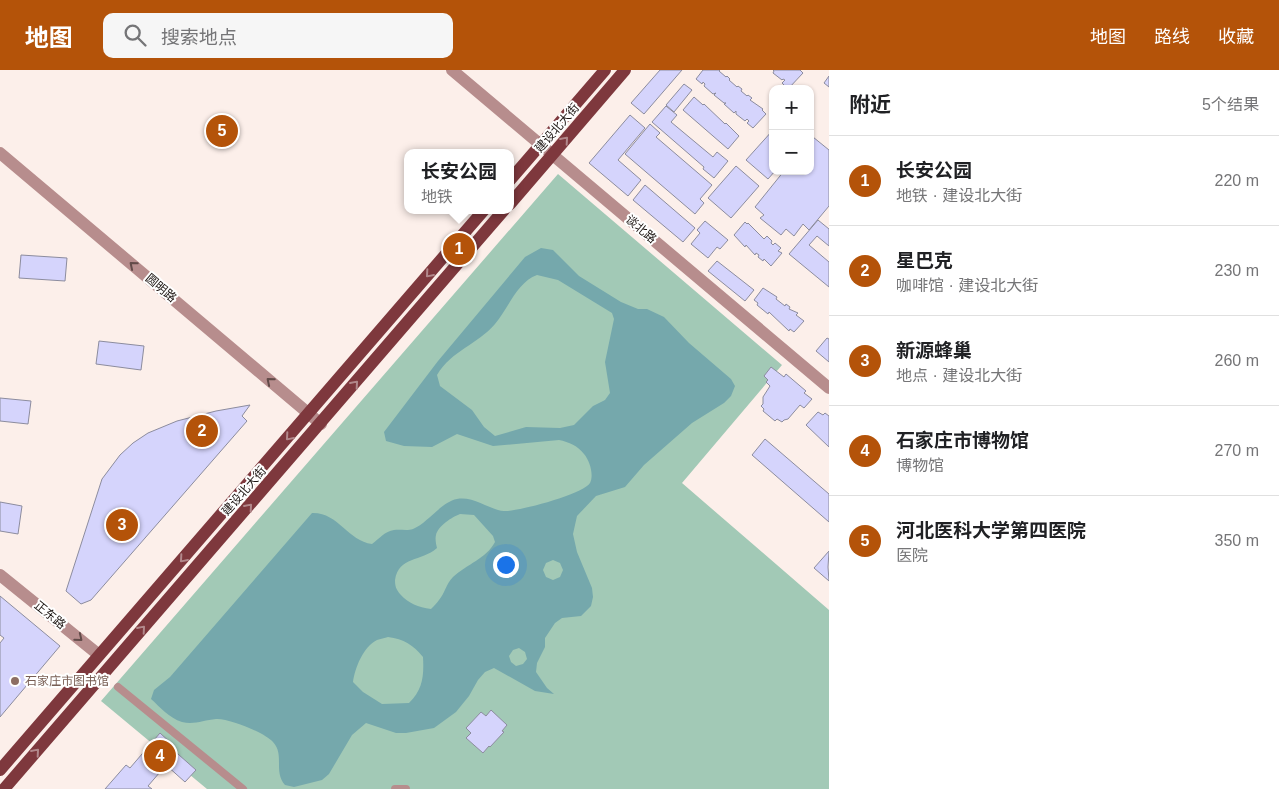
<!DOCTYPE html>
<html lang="zh">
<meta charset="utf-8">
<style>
:root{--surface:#fff;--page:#f6f6f6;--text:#202124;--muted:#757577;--line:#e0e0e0;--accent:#b45309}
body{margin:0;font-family:Helvetica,"Noto Sans SC",sans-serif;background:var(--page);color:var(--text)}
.controls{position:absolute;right:15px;top:15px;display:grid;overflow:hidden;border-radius:10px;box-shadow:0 1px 4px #0004}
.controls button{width:45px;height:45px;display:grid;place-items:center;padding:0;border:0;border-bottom:1px solid var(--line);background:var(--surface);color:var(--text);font:25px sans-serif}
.you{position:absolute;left:505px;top:494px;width:18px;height:18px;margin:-12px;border:4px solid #fff;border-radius:50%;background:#1a73e8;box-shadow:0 0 0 8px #1a73e833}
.badge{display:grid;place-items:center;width:32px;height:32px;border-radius:50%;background:var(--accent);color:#fff;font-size:16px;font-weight:700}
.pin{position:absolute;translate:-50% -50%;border:2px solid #fff;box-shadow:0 1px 5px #0006}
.popup{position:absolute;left:404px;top:79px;width:110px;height:65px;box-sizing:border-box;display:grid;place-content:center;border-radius:10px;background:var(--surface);filter:drop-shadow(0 1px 4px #0005);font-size:16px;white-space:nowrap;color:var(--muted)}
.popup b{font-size:19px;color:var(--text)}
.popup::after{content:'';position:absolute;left:50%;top:100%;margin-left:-10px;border:10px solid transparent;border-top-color:var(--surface)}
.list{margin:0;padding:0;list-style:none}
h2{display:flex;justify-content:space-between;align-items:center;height:65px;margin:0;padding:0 20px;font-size:21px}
h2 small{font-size:16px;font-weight:400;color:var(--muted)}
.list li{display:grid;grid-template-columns:32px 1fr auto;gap:15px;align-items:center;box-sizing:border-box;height:90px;padding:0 20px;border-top:1px solid var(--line)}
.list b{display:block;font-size:19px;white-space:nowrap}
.list p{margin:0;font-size:16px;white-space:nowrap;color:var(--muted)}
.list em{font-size:16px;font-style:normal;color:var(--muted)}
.icon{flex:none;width:28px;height:28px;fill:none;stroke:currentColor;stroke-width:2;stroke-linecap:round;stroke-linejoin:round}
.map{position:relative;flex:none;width:829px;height:719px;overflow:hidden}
header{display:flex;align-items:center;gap:30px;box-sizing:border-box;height:70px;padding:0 25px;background:var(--accent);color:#fff}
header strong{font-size:24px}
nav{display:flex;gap:28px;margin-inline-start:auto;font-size:18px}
.search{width:350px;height:45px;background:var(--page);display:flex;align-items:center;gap:12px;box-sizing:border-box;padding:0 18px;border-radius:10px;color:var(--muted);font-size:19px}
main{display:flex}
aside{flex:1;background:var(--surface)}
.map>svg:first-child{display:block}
</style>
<header>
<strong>地图</strong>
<div class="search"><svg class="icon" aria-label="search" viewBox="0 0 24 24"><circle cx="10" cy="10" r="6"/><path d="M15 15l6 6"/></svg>搜索地点</div>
<nav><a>地图</a><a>路线</a><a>收藏</a></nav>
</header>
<main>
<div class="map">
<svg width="829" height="719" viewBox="0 0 829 719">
<rect width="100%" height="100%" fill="#fcefea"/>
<!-- green -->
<path fill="#a2c9b6" d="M558,104L782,295L682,413L829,540V719H207L101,631Z"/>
<!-- water -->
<path fill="#75a8ac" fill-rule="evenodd" d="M541,178L553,180L579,206L621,232L638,239H647L664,247L689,273L731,309L735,316L731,326L724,333L692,353L644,395L625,417L596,426L577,446L573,464L577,482L592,518L593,527L591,536L581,546L562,548L555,553L545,568V577L537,593L536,602L547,618L554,624L535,621L494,598L485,602L478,610L469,626L456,642L434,658L406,663H396L366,653L352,665L329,704L322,710L294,717L285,715C273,701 285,685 273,672C265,663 229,648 216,649C204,650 194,655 182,652C169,648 160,637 151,629L154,620L170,607L312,443C338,442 348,471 372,474C379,469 385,461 394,460C400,459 407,461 413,459C428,453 441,432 457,429C474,426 489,440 504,441C517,442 584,424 590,413C594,405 590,391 584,384C578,376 569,372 559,370L493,376L457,364L432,377L404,376L386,371L384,362L438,291L525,187ZM537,205L558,210L612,243L614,249L605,292L610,323L605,330L593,336L574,355L560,358L526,357L495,366L484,357L472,340L440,316L437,305C452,280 477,275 495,254C508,239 517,212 537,205ZM460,444L474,445L493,466L495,472C486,489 467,494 453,507C446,514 445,523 439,530C437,533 434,536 431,539C418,537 409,534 400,524C396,519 395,516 395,510C399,486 421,492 437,478C436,474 435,469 436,465C438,456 452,447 460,444ZM553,490L560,493L563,500L560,507L553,510L546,507L543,500L546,493ZM388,567C404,569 413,575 423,587C424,606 423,619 409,633L382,634L363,622L353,612C355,598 363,577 377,570C380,569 385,568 388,567ZM519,578L525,582L527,589L523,594L516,596L511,592L509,586L513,580Z"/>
<!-- building -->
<path fill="#d5d4fc" stroke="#8c8c9e" d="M660,0H682L644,44L631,33Z
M703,0H720L719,1L726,7L727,6L730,9L729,10L737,17L738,16L742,19L741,21L747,26L748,25L752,28L750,30L763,39L762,40L766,44L753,58L747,53L749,51L747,49L745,51L736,44V41L734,43L724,34L726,33H724L714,25L716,23L713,24L704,16L705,14L703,12L702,14L696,9Z
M773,0H800L803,3L788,19L782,13L785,10L783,9L782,10L773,3L774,1Z
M829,6V17L824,13Z
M684,14L692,20L674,42L666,35Z
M694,27L703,35L704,34L725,54L726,53L739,66L728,79L683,40Z
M666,36L677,45L671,52L713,87L717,82L728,91L714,108L703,99L704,97L652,52Z
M630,45L645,58L618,90L641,110L628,126L589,93Z
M650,54L660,63L656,67L712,115L700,129L704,133L695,144L625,84Z
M773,60V101H775L768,109L746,90Z
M813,67L829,80V136L809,160L803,154L794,166L786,159L781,165L760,148L764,145L755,137L784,101H810V70Z
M736,96L759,116L731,148L708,128Z
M645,115L695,158L683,172L633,130Z
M818,150L829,159V176L817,166L809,175L829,192V217L789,184Z
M705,151L728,170L720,179L717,177L708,188L691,174L700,163L697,160Z
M745,152L747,154L748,153L764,169L767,166L772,171L771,173L773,175L775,173L781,178L778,181L782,183L771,196L764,189L763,191L758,187L759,185L756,183L755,185L746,175L745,177L734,165Z
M21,185L67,188L65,211L19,208Z
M717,191L754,220L745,231L708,201Z
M763,218L777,227L776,229L785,236L786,234L790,237L789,239L798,243L796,245L804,251L794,262L790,259L789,261L769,242L768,244L757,235L758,233L754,230Z
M827,268L829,269V292L816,281Z
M99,271L144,276L141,300L96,294Z
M771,297L784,307L786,304L806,321L804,323L812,329L804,338L800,335L788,349L784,350L782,352L777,349L775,351L763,341L764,339L761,336L763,334V327L770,316L766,312L768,310L764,306Z
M0,328L31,331L28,354L0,351Z
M250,335L242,346L247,351L91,530L81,534L66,521L102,409L120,385L133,373L148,363L177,351L216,341Z
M818,342L823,345L825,343L829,346V377L806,355Z
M765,369L829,424V452L752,385Z
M0,432L22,436L18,464L0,461Z
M829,481L828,497L829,511L814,498Z
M0,526L60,576L0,647V573L4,568L0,565Z
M491,640L507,655L502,661L504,662L490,677L489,676L483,683L466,668L471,663L466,658L481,642L486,646Z
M160,663L172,674L170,677L196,700L185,712L166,695L148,716L152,719H105L126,695L130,698Z"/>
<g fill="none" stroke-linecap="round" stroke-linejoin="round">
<!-- pedestrian -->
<path stroke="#b78d8d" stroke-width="8" d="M118,617L243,719
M395,719H406"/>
<!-- tertiary -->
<path stroke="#b78d8d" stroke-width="12" d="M452,0L829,318
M0,83L321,354
M0,505L99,585"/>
<!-- primary -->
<path stroke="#7e383d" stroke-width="12" d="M510,110L605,0
M510,134L625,0
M0,700L484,140
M4,719L504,140"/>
</g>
<!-- one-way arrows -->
<defs><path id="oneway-chevron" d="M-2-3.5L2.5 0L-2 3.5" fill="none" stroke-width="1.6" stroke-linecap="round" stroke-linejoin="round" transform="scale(1.25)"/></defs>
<g stroke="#b2888b">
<use href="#oneway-chevron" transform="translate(565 70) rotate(-49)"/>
<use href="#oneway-chevron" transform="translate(429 204) rotate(131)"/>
<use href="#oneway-chevron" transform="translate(355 314) rotate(-49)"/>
<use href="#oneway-chevron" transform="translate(289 367) rotate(131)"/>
<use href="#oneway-chevron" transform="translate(249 437) rotate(-49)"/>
<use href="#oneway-chevron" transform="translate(183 489) rotate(131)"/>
<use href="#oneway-chevron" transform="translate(142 559) rotate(-49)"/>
<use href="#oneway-chevron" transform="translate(36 682) rotate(-49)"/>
</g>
<g stroke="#624b49">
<use href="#oneway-chevron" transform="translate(133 195) rotate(-140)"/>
<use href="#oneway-chevron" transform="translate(270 311) rotate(-140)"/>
<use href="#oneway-chevron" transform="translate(79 568) rotate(39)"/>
</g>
<!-- markers -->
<circle fill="#8d6e63" stroke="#fff" stroke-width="2" cx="15" cy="611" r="5"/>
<g text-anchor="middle" stroke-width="4" stroke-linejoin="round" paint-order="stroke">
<!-- street labels -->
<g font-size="12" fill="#1c1512" stroke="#fff">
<text transform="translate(557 58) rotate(-49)" y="4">建设北大街</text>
<text transform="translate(641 159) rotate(40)" y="4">谈北路</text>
<text transform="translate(161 218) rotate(40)" y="4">圆明路</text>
<text transform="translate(244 421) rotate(-49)" y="4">建设北大街</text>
<text transform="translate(50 545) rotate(39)" y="4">正东路</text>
</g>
<!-- education labels -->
<g font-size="12" fill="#785e54" stroke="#fff" text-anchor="start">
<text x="25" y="615">石家庄市图书馆</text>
</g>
</g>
</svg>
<div class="controls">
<button>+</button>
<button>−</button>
</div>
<div class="you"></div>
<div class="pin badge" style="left:459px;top:179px">1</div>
<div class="popup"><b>长安公园</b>地铁</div>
<div class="pin badge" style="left:202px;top:361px">2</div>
<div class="pin badge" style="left:122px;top:455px">3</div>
<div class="pin badge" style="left:160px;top:686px">4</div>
<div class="pin badge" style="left:222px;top:61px">5</div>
</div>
<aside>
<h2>附近<small>5个结果</small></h2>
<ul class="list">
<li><span class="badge">1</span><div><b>长安公园</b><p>地铁 · 建设北大街</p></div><em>220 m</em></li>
<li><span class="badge">2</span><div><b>星巴克</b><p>咖啡馆 · 建设北大街</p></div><em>230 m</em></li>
<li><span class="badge">3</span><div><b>新源蜂巢</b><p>地点 · 建设北大街</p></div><em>260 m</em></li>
<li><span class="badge">4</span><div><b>石家庄市博物馆</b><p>博物馆</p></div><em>270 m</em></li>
<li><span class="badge">5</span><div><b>河北医科大学第四医院</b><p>医院</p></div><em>350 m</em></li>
</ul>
</aside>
</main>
